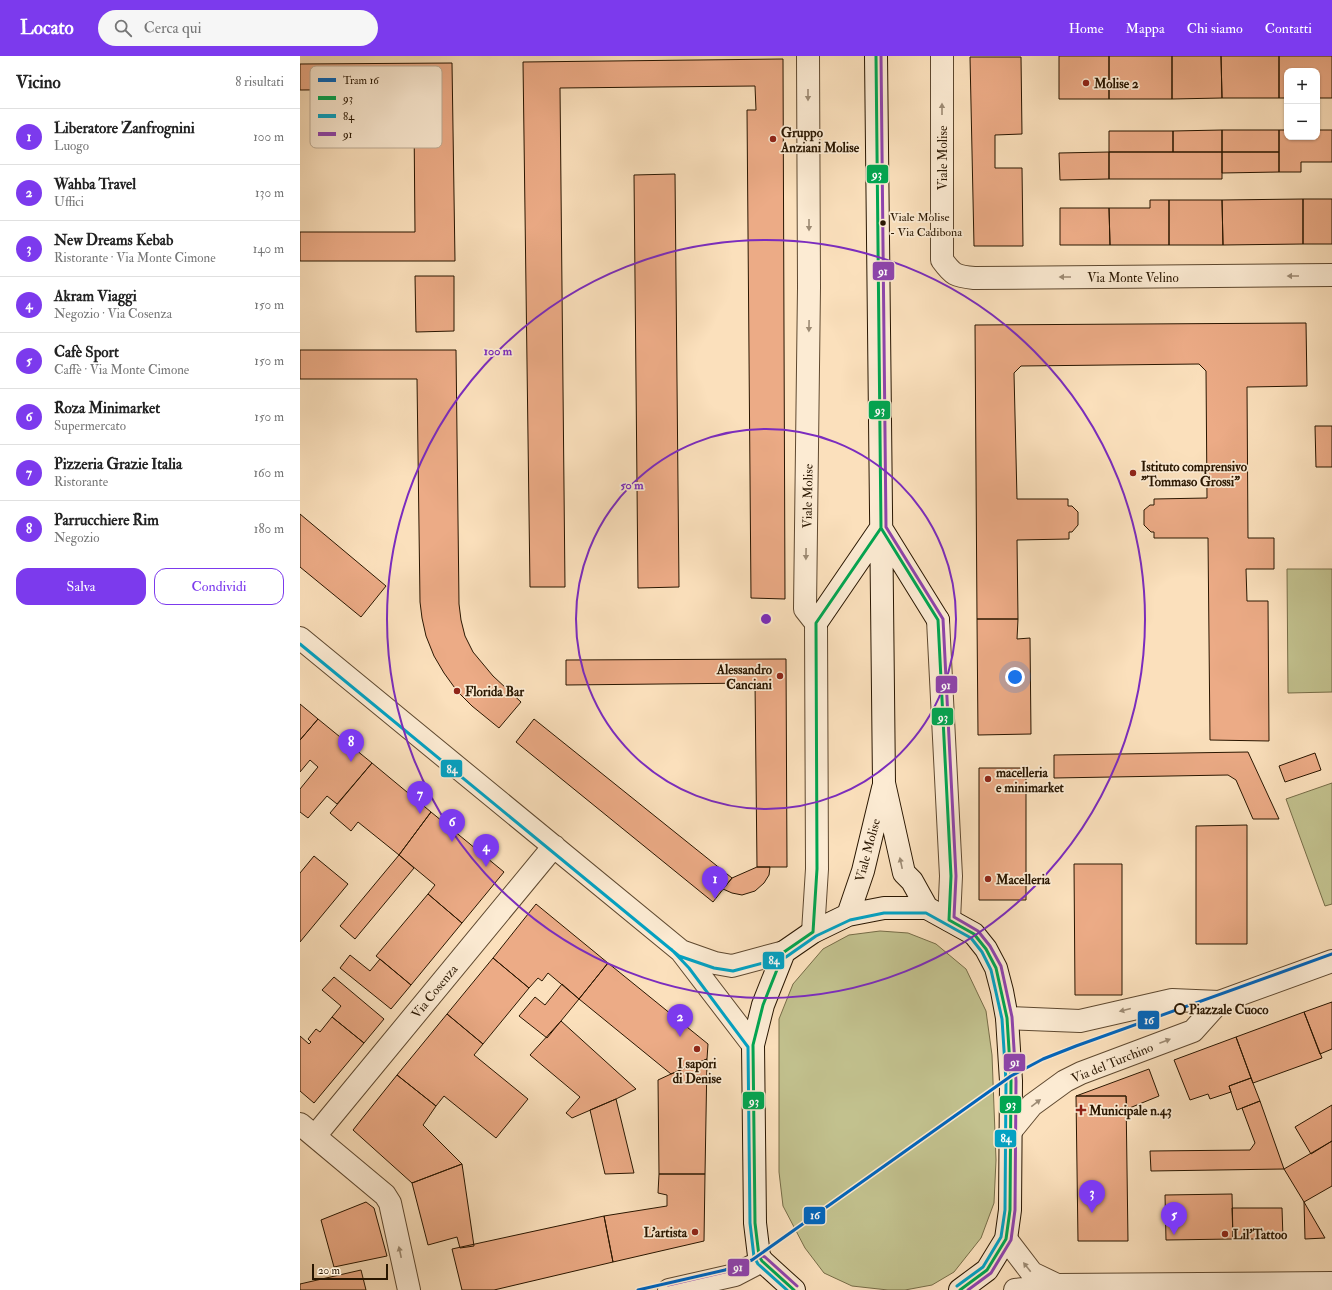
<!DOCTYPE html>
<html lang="it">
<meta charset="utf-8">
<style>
:root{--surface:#fff;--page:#f6f6f6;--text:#222;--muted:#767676;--line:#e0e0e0;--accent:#7c3aed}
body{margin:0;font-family:"IM FELL Double Pica",serif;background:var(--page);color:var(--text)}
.controls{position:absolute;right:12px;top:12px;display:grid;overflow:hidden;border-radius:8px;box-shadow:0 1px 3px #0004}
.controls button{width:36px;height:36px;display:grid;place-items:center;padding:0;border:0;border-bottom:1px solid var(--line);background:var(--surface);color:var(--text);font:20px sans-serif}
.scale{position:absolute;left:12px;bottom:10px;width:76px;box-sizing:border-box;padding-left:4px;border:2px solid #291600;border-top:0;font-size:11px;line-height:14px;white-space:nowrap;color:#291600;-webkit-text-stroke:3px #fcebd3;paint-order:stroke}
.you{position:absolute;left:715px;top:621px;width:14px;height:14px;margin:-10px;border:3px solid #fff;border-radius:50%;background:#1a73e8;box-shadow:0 0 0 6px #1a73e833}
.badge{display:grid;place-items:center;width:26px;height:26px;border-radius:50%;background:var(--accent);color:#fff;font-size:13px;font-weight:700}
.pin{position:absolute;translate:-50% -33px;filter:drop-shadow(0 1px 2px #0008)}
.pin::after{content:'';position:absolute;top:21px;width:14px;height:12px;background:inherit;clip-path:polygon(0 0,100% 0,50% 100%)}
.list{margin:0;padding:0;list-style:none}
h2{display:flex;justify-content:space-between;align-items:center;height:52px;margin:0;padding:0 16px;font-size:17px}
h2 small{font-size:13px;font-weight:400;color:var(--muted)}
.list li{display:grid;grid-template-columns:26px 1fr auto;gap:12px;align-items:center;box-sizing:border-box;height:56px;padding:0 16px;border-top:1px solid var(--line)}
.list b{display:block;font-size:15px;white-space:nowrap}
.list p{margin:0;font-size:13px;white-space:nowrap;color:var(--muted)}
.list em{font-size:13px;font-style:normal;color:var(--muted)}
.actions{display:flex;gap:8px;padding:12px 16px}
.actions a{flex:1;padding:9px 0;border:1px solid var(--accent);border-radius:12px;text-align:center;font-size:14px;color:var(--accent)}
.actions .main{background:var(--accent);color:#fff}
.icon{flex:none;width:22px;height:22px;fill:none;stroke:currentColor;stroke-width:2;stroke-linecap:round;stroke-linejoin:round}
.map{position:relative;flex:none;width:1032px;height:1234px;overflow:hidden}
header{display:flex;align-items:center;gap:24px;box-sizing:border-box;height:56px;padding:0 20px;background:var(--accent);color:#fff}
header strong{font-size:19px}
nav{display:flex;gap:22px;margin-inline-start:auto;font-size:14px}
.search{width:280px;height:36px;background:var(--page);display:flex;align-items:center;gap:10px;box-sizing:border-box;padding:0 14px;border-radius:22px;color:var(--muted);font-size:15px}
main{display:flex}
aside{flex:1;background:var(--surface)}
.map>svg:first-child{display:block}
</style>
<header>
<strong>Locato</strong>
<div class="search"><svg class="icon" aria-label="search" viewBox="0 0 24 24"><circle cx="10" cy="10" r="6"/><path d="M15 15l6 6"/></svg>Cerca qui</div>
<nav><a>Home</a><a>Mappa</a><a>Chi siamo</a><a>Contatti</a></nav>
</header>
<main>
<aside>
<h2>Vicino<small>8 risultati</small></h2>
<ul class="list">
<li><span class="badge">1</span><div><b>Liberatore Zanfrognini</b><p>Luogo</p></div><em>100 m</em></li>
<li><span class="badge">2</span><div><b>Wahba Travel</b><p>Uffici</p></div><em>130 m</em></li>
<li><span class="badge">3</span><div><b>New Dreams Kebab</b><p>Ristorante · Via Monte Cimone</p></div><em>140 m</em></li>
<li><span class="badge">4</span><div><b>Akram Viaggi</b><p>Negozio · Via Cosenza</p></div><em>150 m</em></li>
<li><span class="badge">5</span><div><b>Cafè Sport</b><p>Caffè · Via Monte Cimone</p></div><em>150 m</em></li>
<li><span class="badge">6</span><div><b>Roza Minimarket</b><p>Supermercato</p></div><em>150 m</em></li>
<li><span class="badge">7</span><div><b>Pizzeria Grazie Italia</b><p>Ristorante</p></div><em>160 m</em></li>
<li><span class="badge">8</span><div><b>Parrucchiere Rim</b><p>Negozio</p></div><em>180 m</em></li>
</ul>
<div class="actions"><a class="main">Salva</a><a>Condividi</a></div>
</aside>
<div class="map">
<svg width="1032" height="1234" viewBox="0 0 1032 1234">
<rect width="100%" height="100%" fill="#fbe0bc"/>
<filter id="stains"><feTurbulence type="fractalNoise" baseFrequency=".005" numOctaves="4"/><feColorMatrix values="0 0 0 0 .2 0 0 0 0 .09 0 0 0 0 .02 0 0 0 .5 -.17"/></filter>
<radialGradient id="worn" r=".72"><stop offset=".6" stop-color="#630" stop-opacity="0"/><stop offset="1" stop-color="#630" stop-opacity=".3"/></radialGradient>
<!-- green -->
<path fill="#c2c18e" stroke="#766c47" d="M987,513H1032V636L988,637Z
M1032,727V848L1025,850L986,743Z
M580,875L608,877L636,888L666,913L686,955L692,999L696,1104L694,1147L681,1182L654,1216L632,1229L605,1234H588L552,1230L524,1217L505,1192L483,1150L479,1116V963L493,928L523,893L549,879Z"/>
<!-- building -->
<path fill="#ecab86" stroke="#291600" d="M759,0H809V43H759Z
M809,0H872V43H809Z
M872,0H921L922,42L872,43Z
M921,0H979V42H922Z
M979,0H1032V42H1017V15H987V42H979Z
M670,1H721L722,78L695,79V112H722L723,190H674Z
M483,3L485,543L451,542L447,54H456L455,30L260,32L265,531H230L223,6Z
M152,7L155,205H0V176H115L114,64H129L128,33L0,34V8Z
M922,74V96H873V75Z
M922,74H979V96H922Z
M979,74H987V81H1017V74H1032V106H1001V116H979Z
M809,75H873V96H809Z
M809,96H922V123H809Z
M809,96V123L760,124L759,97Z
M922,96H979V116L922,117Z
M375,118L379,531L338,532L334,119Z
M1003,143H1032V188H1003Z
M1003,143V188L923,189L922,144Z
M850,144H869V189H810L809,152H850Z
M869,144H922L923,189H869Z
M760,152H809L810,189H760Z
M115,220H154V275L116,276Z
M1006,267L1007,330L947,331L948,482H974V513H946L947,545H968L969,685L910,684L908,482H854V476H851L844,469V454L850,449H854V443L907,442L906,315L899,308L721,310L714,317L717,443H768V450H772L778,456V469L772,476H769V483L717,484L718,563H677L675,269Z
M0,294H156L159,548L161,564L165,580L173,596L193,620L221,646L199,672L172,650L157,635L144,617L134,600L126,580L122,562L120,546L117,323H0Z
M1015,370H1032V411H1016Z
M0,458L86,530L61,561L0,511Z
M677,563H718L717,583L730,582L731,678L678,679Z
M486,603L487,811H457L455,627L266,629V604Z
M0,648L18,663L0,684Z
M18,663L72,707L37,748L27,740L8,762L0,756V733L18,711L10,704L0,716V684Z
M234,663L432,822L413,846L216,686Z
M948,696L979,763H953L936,724L928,719L754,722V699Z
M1015,697L1021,714L985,726L979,710Z
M72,707L131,756L99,799L58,766L51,775L30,757Z
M679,712H726V844H679Z
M131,756L204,816L162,867L128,838L135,829L99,799Z
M947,769V888H896V770Z
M99,799L114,812L55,883L40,870Z
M14,800L48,828L0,886V817Z
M774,808H822V939H775Z
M457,811H470L469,819L464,827L455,835L442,839L432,837L423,833L432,822Z
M128,838L162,867L111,929L76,900Z
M236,848L308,907L279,943L248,917L242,925L238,922L229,932L193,902Z
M50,899L70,915L80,903L111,929L91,953L40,912Z
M193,902L229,932L183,988L147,958Z
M308,907L408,988L407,1003L371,1018L279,943Z
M34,921L84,963L64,987L32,961L41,950L22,934Z
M262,928L279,943L247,982L219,960L235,941L245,949Z
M1032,946V993L1020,998L1004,956Z
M1004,956L1022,1002L953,1027L936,981Z
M147,958L183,988L174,999L228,1043L196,1082L144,1040L136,1050L97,1019Z
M32,961L64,987L14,1047L0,1035V980L9,988L11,986L8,983L16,973L20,976Z
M261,965L336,1033L316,1043L272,1062L266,1057L280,1041L230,999Z
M936,981L951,1022L929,1030L931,1036L910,1043L908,1038L890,1044L874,1004Z
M407,1003L405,1118H359L358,1024L371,1018Z
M849,1013L859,1040L827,1053L826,1040H776Z
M97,1019L136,1050L123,1069L162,1108L112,1127L53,1074Z
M951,1022L960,1045L937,1054L929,1030Z
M776,1040H826L828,1185H778Z
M316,1043L334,1117L305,1118L290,1054Z
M960,1045L984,1113L851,1115L850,1095L950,1094L955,1087L942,1052Z
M1032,1049V1085L1011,1098L995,1071Z
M1032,1085V1130L1004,1146L984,1113Z
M162,1108L174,1190L160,1192L157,1181L128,1189L112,1127Z
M359,1118H405L404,1185L313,1206L304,1160L367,1150V1139L358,1137Z
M932,1138L933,1183L866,1184L865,1139Z
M66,1146L74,1152L87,1200L34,1211L21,1164Z
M1004,1146L1025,1182L1005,1183Z
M932,1152H982L983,1183H933Z
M304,1160L313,1206L194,1234H162L152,1193Z
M61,1214L66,1234H0V1228Z"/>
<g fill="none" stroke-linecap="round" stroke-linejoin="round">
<!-- street casing -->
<g stroke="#5e482f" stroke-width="24">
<path id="street" d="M508,0L509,231L505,553L516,567L517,813L513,876
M642,0V204C653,219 655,220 674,222L1032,219
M638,564L651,820L649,864
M0,582L381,895L453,989
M381,895L415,907L432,910L484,896
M707,962L780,965L872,944L919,946L1032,905
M0,1068L85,1139L90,1147L109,1234
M710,1076L732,1049L765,1025L781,1017L893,975L919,946
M15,1080L254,790
M706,1183L732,1217L757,1229
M369,1234L435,1219L462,1205
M715,1234L757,1229L1032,1227"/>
</g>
<!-- secondary casing -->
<g stroke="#291600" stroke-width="24">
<path id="secondary" d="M576,0L584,727L604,817L612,825L627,852
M581,472L638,564
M516,567L581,472
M548,859L563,815L583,732
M494,1234L462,1205L459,1200L455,1167L453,989L463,949L484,896L513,876L548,859L584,852H627L674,878L686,893L696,912L702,935L707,962L711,1025L710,1154L706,1183L687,1214L660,1234"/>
</g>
<!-- street -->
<use href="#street" stroke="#fcebd3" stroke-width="22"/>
<!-- secondary -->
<use href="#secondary" stroke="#fcebd3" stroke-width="22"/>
<!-- bus-1 casing -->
<g stroke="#fcebd3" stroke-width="6">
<path id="bus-1" d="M576,0L581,472
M581,472L638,564L651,820L649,864L674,878L686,893L696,912L707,962L711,1025L710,1154L706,1183L687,1214L660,1234
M494,1234L462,1205L459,1200L455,1167L453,989L463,949L484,896L513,876L517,813L516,567L581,472"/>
</g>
<!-- bus-2 casing -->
<g stroke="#fcebd3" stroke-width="6">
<path id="bus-2" d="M0,588L379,900L414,912L433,915L486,901L516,880L550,864L584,857H626L671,882L682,896L691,914L702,963L706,1025L705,1154L701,1181L683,1211L657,1230
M371,893L389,912L448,991L450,1167L454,1201L458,1208L487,1234"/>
</g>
<!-- bus-3 casing -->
<g stroke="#fcebd3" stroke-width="6">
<path id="bus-3" d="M581,0L586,471L643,563L656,820L654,861L678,875L690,890L701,910L712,961L716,1025L715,1154L711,1184L691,1217L668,1234
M368,1229L433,1214L462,1200L465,1201L497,1230"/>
</g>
<!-- bus-1 -->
<use href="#bus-1" stroke="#00a651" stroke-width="3"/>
<!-- bus-2 -->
<use href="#bus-2" stroke="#02a2c4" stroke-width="3"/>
<!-- bus-3 -->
<use href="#bus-3" stroke="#8e44ad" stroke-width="3"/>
<!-- tram-1 casing -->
<g stroke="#fcebd3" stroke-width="6">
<path id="tram-1" d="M338,1234L425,1214L452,1204L711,1020L743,1003L776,990L1032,898"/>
</g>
<!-- tram-1 -->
<use href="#tram-1" stroke="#0065bd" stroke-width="3"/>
</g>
<!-- one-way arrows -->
<defs><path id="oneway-solid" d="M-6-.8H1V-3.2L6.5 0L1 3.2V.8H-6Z"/></defs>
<g fill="#9d8b74">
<use href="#oneway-solid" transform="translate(508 39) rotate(90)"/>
<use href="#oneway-solid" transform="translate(642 53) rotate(-90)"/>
<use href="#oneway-solid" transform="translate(509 169) rotate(90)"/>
<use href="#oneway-solid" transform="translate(993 220) rotate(180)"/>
<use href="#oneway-solid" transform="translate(765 221) rotate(180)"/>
<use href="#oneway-solid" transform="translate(509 270) rotate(91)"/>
<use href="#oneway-solid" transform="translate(506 498) rotate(91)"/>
<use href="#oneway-solid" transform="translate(601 807) rotate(-102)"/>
<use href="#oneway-solid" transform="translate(825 954) rotate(166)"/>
<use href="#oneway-solid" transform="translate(865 985) rotate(-21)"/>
<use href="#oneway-solid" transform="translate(736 1047) rotate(-38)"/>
<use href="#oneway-solid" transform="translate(100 1196) rotate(-102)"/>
<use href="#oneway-solid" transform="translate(727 1211) rotate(-128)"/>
</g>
<!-- distance rings -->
<g fill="none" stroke="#7b2cbf" stroke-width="2">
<circle cx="466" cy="563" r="190"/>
<circle cx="466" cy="563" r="379"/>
</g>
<!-- markers -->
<g fill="#8f2418" stroke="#fcebd3" stroke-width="1.5">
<circle cx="786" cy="27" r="4"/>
<circle cx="473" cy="83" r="4"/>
<circle cx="833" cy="417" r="4"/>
<circle cx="480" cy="620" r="4"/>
<circle cx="157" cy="635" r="4"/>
<circle cx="688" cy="723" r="4"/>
<circle cx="688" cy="823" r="4"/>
<circle cx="397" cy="993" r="4"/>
<path d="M779 1048h4v4h4v4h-4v4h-4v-4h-4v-4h4z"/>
<circle cx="395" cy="1176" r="4"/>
<circle cx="925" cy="1178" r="4"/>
</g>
<circle fill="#291600" stroke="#fcebd3" stroke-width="1.5" cx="583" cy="167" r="3.5"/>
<circle fill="#fcebd3" stroke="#291600" stroke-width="2" cx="880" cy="953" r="5"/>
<g text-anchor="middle" stroke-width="3.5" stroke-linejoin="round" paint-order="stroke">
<!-- bus labels -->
<g font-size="12" fill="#291600" stroke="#fcebd3" text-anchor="start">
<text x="590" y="165">Viale Molise<tspan x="590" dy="15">- Via Cadibona</tspan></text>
</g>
<!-- poi labels -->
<g font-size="13" font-weight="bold" fill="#291600" stroke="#fcebd3" text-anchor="start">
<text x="794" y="32">Molise 2</text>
<text x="481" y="81">Gruppo<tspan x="481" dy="15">Anziani Molise</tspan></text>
<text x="841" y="415">Istituto comprensivo<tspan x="841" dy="15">"Tommaso Grossi"</tspan></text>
<text x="472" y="618" text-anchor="end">Alessandro<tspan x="472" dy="15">Canciani</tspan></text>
<text x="165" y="640">Florida Bar</text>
<text x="696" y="721">macelleria<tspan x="696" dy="15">e minimarket</tspan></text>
<text x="696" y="828">Macelleria</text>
<text x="397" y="1012" text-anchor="middle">I sapori<tspan x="397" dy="15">di Denise</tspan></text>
<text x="789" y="1059">Municipale n.43</text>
<text x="387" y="1181" text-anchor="end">L'artista</text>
<text x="933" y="1183">Lil'Tattoo</text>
</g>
<!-- street labels -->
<g font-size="13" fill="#291600" stroke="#fcebd3">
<text transform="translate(642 102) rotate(-90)" y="5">Viale Molise</text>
<text x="833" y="226">Via Monte Velino</text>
<text transform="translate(507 440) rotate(-89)" y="5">Viale Molise</text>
<text transform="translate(567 794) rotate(-75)" y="5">Viale Molise</text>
<text transform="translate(134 935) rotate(-51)" y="5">Via Cosenza</text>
<text transform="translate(812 1006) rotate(-22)" y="5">Via del Turchino</text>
</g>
<!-- stop labels -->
<g font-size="13" font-weight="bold" fill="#291600" stroke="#fcebd3" text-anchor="start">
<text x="889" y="958">Piazzale Cuoco</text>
</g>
</g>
<!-- legend -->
<rect x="10" y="10" width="132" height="82" rx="6" fill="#fcebd3" stroke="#bdab94" stroke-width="1"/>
<rect x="18" y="22" width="18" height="4" fill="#0065bd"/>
<rect x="18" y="40" width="18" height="4" fill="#00a651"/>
<rect x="18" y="58" width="18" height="4" fill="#02a2c4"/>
<rect x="18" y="76" width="18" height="4" fill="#8e44ad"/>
<g font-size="11" fill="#291600">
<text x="43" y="28">Tram 16</text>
<text x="43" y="46">93</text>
<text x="43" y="64">84</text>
<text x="43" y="82">91</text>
</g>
<circle cx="466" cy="563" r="6" fill="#7b2cbf" stroke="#fcebd3" stroke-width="2"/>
<g font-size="12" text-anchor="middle" font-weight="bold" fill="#7b2cbf" stroke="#fcebd3" stroke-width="3.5" stroke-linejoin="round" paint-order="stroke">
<text x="198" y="299">100 m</text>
<text x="332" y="433">50 m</text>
</g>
<g stroke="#fcebd3" stroke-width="1.5">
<rect x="566" y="108" width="23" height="20" rx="4" fill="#00a651"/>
<rect x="572" y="205" width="23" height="20" rx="4" fill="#8e44ad"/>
<rect x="568" y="344" width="23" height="20" rx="4" fill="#00a651"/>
<rect x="635" y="619" width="23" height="19" rx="4" fill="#8e44ad"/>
<rect x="631" y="651" width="23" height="19" rx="4" fill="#00a651"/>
<rect x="140" y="703" width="23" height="19" rx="4" fill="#02a2c4"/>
<rect x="462" y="895" width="23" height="19" rx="4" fill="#02a2c4"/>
<rect x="837" y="954" width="23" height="20" rx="4" fill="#0065bd"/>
<rect x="703" y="997" width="23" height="19" rx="4" fill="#8e44ad"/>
<rect x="442" y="1035" width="23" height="19" rx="4" fill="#00a651"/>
<rect x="699" y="1039" width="23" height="19" rx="4" fill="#00a651"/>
<rect x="694" y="1073" width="23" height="19" rx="4" fill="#02a2c4"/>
<rect x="503" y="1150" width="23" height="19" rx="4" fill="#0065bd"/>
<rect x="427" y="1202" width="23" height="19" rx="4" fill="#8e44ad"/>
</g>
<g font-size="11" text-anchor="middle" font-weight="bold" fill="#fff">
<text x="577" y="122">93</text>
<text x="583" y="219">91</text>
<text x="580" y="358">93</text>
<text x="646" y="633">91</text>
<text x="643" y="665">93</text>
<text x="152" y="717">84</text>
<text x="474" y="908">84</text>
<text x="849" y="968">16</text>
<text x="715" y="1010">91</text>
<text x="454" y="1049">93</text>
<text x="711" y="1052">93</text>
<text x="706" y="1086">84</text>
<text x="515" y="1163">16</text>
<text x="438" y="1215">91</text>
</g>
<rect width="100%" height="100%" filter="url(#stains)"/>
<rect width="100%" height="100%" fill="url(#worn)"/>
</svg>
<div class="controls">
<button>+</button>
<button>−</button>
</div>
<div class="scale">20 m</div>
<div class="you"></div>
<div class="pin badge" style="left:415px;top:843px">1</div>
<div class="pin badge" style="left:380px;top:981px">2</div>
<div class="pin badge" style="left:792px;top:1157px">3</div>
<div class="pin badge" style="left:186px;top:811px">4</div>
<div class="pin badge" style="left:874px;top:1179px">5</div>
<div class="pin badge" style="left:152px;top:786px">6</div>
<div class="pin badge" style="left:120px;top:758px">7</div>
<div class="pin badge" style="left:51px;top:706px">8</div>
</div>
</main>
